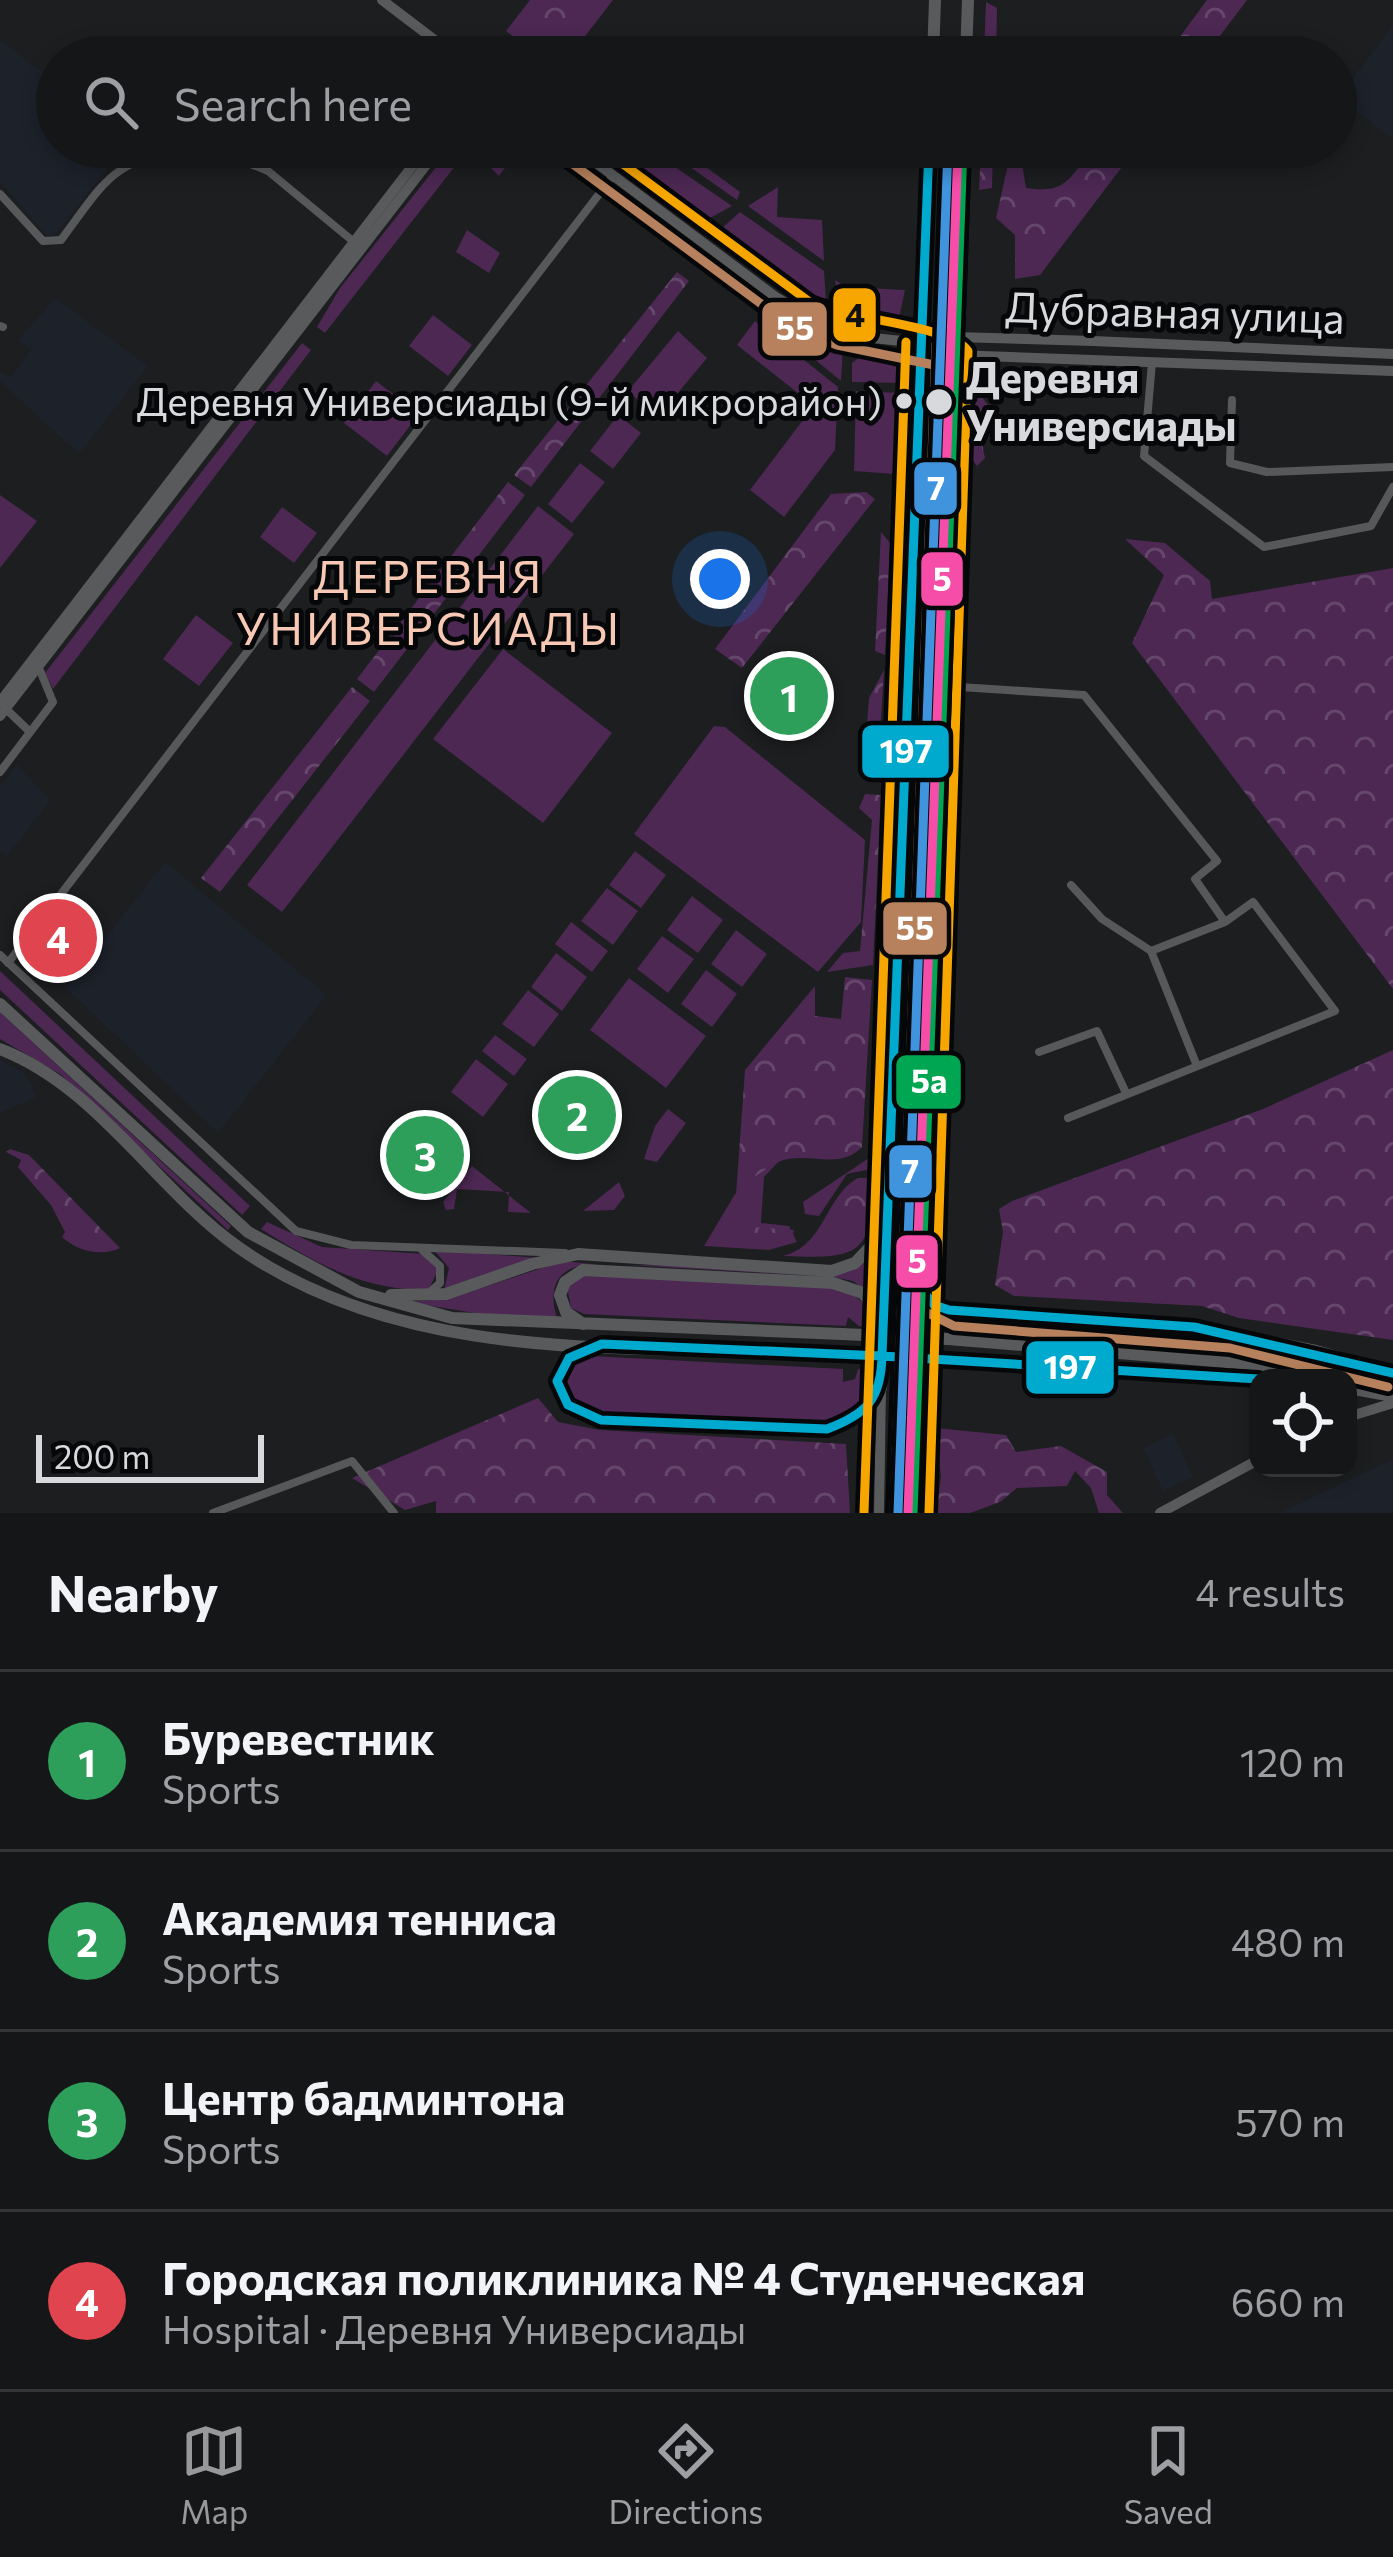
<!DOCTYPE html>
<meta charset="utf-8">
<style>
:root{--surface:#151618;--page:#1e1f21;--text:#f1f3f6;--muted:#9d9fa2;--line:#343537;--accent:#96989a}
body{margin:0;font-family:Commissioner,sans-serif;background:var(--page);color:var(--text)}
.controls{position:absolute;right:36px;bottom:36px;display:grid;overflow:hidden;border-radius:24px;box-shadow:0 6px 18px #0003}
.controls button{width:108px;height:108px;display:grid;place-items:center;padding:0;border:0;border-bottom:3px solid var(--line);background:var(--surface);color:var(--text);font:60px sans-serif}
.scale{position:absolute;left:36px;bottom:30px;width:228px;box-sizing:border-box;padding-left:12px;border:6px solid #d7d9dc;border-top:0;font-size:33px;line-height:42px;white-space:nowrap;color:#d7d9dc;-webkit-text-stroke:9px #060709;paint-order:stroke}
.you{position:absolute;left:720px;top:579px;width:42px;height:42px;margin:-30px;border:9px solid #fff;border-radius:50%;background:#1a73e8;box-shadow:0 0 0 18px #1a73e833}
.badge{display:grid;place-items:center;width:78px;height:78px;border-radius:50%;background:var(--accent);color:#fff;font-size:39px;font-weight:700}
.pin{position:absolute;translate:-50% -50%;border:6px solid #fff;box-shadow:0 3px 12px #0006}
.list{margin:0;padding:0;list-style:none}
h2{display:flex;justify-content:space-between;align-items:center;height:156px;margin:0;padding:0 48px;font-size:51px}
h2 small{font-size:39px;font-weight:400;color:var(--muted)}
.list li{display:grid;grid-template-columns:78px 1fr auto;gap:36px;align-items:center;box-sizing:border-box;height:180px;padding:0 48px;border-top:3px solid var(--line)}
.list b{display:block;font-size:45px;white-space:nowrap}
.list p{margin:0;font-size:39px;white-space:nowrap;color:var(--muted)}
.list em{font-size:39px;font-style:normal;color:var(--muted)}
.icon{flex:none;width:66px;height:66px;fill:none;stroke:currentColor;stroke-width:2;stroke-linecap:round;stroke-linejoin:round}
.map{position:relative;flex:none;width:1393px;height:1513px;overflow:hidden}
.search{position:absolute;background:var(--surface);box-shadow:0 6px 18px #0003;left:36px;right:36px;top:36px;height:132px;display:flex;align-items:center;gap:30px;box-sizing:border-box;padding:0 42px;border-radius:66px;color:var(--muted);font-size:45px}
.sheet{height:876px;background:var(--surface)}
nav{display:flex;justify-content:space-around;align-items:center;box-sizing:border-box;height:168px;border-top:3px solid var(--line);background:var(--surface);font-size:33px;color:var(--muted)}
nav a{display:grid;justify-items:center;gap:6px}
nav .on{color:var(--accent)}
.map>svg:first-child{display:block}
</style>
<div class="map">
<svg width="1393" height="1513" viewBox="0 0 1393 1513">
<defs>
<pattern id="forest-crowns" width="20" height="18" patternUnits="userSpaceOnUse" patternTransform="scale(3)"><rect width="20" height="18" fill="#4c2853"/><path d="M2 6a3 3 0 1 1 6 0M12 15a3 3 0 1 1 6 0" fill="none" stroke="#65476b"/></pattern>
</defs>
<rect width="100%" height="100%" fill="#1c1e20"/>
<!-- built -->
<path fill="#1d212a" d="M1393,25V139L1338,98Z
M0,40L57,83V147H135L112,162L55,235H46L0,182Z
M55,298L148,366L79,454L0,381V371L11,377L31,350L18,340Z
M17,764L50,801L7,856L0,851V786Z
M165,862L327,995L218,1133L66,988Z
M0,1060L25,1073L37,1097L0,1113Z
M1173,1434L1193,1477L1163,1491L1143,1448Z
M1393,1459V1513H1279L1319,1494Z"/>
<!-- green -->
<path fill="#4c2853" d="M530,0H613L569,57H539L506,31Z
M452,147H457L459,161L325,333L317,327L340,288Z
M480,147H509L515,154L499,176L479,156Z
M594,147H646L732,206L710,218L689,221Z
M680,147H712L702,164L740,192L737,200L683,162Z
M615,185L686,239L678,250L607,195Z
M778,187L777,217L822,220L824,261L748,206Z
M740,212L824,271L827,315L781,292L722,247V228Z
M467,230L500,253L489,273L456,252Z
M724,267L756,293L750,307L711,277Z
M835,280L846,287L905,290L898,323L877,319L873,325L841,317Z
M766,299C778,308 838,343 841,350C844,359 841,372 841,381L757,312Z
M433,315L472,345L448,376L409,346Z
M755,321L838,387L835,450L784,517L750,490L809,412L815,417L821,411L814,398L803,397L737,345Z
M678,331L707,358L657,418L628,391Z
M302,343L311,350L53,689L45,673Z
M861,356L900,368V383L852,382V363Z
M376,381L419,414L387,456L344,423Z
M856,391L901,393L894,474L854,471Z
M618,415L641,433L613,469L590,451Z
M580,463L605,482L572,523L548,504Z
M0,495L37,521L0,568Z
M538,506L574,534L282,912L247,885Z
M282,507L317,533L294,563L260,537Z
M196,615L233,643L199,686L163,659Z
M503,649L612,733L543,823L433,739Z
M714,726L725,727L865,840L861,922L818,972L634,834Z
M635,851L666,875L641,908L609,885Z
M607,888L638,911L613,945L581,921Z
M692,896L723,920L698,953L667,930Z
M571,922L608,951L592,972L555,944Z
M736,930L767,954L742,987L711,964Z
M662,936L694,959L668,993L637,969Z
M556,953L587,977L562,1011L531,987Z
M706,970L737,994L712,1027L681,1004Z
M0,971L250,1206L242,1215L0,990Z
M629,978L706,1036L666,1088L590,1030Z
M528,990L559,1014L534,1047L502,1024Z
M0,1012L231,1226L228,1230L60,1074L0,1039Z
M495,1035L527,1059L514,1076L482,1051Z
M476,1059L508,1084L483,1117L451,1092Z
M668,1109L686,1123L657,1162L644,1159L655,1126Z
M872,1156L871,1169L847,1174L819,1216L805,1214L803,1202Z
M780,1160L764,1177L761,1223L789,1226L797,1242L769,1250L704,1246L735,1194L749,1192L753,1177Z
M472,1166L531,1213L508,1212L509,1192L457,1189L454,1209L446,1210L443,1202Z
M858,1178H871C876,1258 854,1259 783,1256C826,1245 824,1197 858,1178Z
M619,1182L625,1196L614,1210L583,1211Z
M267,1222L322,1247L425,1254L438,1270L429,1289C366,1293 312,1261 261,1229Z
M434,1250L540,1258L444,1290L449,1268Z
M872,1254L871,1294L853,1281L833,1277L628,1265L857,1267Z
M563,1261L602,1265C564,1262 545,1280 557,1318L481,1314L407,1302L448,1299Z
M586,1275L842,1286L866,1305L871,1327L859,1326L848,1317L846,1326L584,1314L571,1308L567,1286Z
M591,1356L843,1369V1382L855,1379L858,1369L871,1370L867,1396L849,1415L823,1422L589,1411L573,1402L566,1386L575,1361Z"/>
<!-- forest -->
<path fill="url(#forest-crowns)" d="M555,0L575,5L574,19L565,32L541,28V15Z
M1207,0H1247L1204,57H1165Z
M986,2L997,8L996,57H984Z
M981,147H993L992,188L979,190Z
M1012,147H1019L1026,188C1058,192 1065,187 1084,160L1096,163L1108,147H1137L1040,275L1015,279V235L996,218Z
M677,272L689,281L531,487L514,475Z
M979,394L990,407L982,444L985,458L977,466L967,452L975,435L969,430L971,398Z
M508,482L525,495L374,692L357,679Z
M866,492L875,499L742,668L715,649L831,494Z
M881,532L890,543L885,655L875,651Z
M1125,539L1165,543L1210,581L1212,599L1393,568V989L1132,643L1164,575Z
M884,670L880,735L867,724L869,698Z
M352,687L370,701L220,892L201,878Z
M867,738L881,753V782L863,777Z
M865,794L881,795L873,965L827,972L843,953L860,951L872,820L859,808Z
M845,977L872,980L862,1147C840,1169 816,1154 788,1159C776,1161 764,1171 754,1177L750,1193L736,1195L745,1070L815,986V1016L841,1019Z
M1393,1050V1340L1239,1318L1202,1306L1014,1296L995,1285L1003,1232L999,1209L1012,1201L1263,1109Z
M10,1149L29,1155L120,1248C101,1257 77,1251 62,1237L65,1232L51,1205L18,1167L21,1160L6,1152Z
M862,1185L876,1191L875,1226L862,1229L845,1219L840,1206L846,1193Z
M737,1226L794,1230L792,1240L736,1236Z
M538,1398L558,1422L600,1430L846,1444L850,1513H436V1501L405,1510L352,1478Z
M936,1428L1006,1435L1016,1452L1061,1446L1107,1472V1495L1123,1513H1099L1091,1488L1075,1471L1067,1486L1017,1488L1000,1502L970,1513H936L941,1477Z"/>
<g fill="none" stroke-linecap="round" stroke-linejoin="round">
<!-- street -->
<path stroke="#575859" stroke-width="8" d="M209,147L268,171L354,242
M0,194L43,241L61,240C110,174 112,161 195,147
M0,326L3,327
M1152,362L1144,456L1264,547L1371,526L1393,487
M1232,400L1230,463L1267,472L1393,467
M944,686L1084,695L1217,861L1195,879L1225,922L1253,902L1335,1011L1068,1118
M5,708L30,732
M0,772L53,702L39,668
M1071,885L1102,919L1151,951L1225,922
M1151,951L1197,1066
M0,955L296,1231L351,1245L565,1253
M8,963L613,176
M891,1048L880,1026L900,484L916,466
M1039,1052L1097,1031L1126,1093
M421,1249L440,1266V1283L430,1292
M213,1513L352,1461L394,1513"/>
<!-- secondary -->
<path stroke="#595a5c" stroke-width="10" d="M382,0L457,57
M575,147L777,298L844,335L921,343L955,337L1093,341L1393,354
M924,344L954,355L1393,371
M0,702L427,147
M0,716L440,147
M1348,1417L1393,1403
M879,1513L881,1388
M914,1513L922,1290
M1160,1513L1258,1460"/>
<!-- primary -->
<path stroke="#585a5c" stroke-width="12" d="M933,57L935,0
M966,57L968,0
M963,147L922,1290L934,1305L949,1310L1194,1327L1316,1351L1393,1373
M0,1004L248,1232L359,1292L452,1318L842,1334
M0,1049C97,1086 155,1188 238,1247C409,1368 641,1345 841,1353
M391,1295L446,1294L532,1264L578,1254L832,1271L855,1263L887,1229
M583,1324L566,1312L560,1295L565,1282L583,1270L833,1283L863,1293L882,1319
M948,1339L1386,1375
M602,1344L574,1352L557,1380L569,1407L601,1420L827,1429L854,1419L881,1388L929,147
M947,1358L1258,1379
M1348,1388L1393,1396"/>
<!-- primary-bridge -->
<path stroke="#585a5c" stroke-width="12" d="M842,1334L948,1339
M841,1353L947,1358"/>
<!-- bus-1 casing -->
<g stroke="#060709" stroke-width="18">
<path id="bus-1" d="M963,147L922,1290L934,1305L949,1310L1194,1327L1393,1373
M602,1344L882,1356C881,1399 867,1414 827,1429L601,1420L568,1405L557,1381L569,1358Z
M882,1356L1258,1379
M882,1356L929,147"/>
</g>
<!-- bus-2 casing -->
<g stroke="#060709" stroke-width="18">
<path id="bus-2" d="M566,159L795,329L837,345L939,366L912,1305L954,1326L1230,1348L1388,1387
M894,1513L936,344"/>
</g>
<!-- bus-3 casing -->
<g stroke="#060709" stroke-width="18">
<path id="bus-3" d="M600,147L811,303C846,319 950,325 968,351L929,1513
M864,1512L906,342"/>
</g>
<!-- bus-1 -->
<use href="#bus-1" stroke="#00a9ce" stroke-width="9"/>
<!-- bus-2 -->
<use href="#bus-2" stroke="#b6815c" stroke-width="9"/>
<!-- bus-3 -->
<use href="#bus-3" stroke="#f7a600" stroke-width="9"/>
<!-- tram-1 casing -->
<g stroke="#060709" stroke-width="18">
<path id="tram-1" d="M898,1513L948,147"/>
</g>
<!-- tram-2 casing -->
<g stroke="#060709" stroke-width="18">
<path id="tram-2" d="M913,1513L963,148"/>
</g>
<!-- tram-3 casing -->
<g stroke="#060709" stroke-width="18">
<path id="tram-3" d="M908,1513L958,148"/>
</g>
<!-- tram-1 -->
<use href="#tram-1" stroke="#4094de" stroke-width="9"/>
<!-- tram-2 -->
<use href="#tram-2" stroke="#00a651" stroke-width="9"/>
<!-- tram-3 -->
<use href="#tram-3" stroke="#f54da8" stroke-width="9"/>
</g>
<!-- markers -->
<g fill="#d7d9dc" stroke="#060709" stroke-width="4.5">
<circle cx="904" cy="401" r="10"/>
<circle cx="939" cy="402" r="15"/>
</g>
<g text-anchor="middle" stroke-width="10" stroke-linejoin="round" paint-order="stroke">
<!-- bus labels -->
<g font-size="39" fill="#d7d9dc" stroke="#060709" text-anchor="end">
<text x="882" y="416">Деревня Универсиады (9-й микрорайон)</text>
</g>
<!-- street labels -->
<g font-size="42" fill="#d7d9dc" stroke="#060709">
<text transform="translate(1175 313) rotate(2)" y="15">Дубравная улица</text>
</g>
<!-- stop labels -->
<g font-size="42" font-weight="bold" fill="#d7d9dc" stroke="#060709" text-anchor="start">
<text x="966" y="393">Деревня<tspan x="966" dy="48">Универсиады</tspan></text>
</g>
<!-- neighbourhood labels -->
<g font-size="45" letter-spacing="3" fill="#f7c8b4" stroke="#060709">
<text x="429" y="593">ДЕРЕВНЯ<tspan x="429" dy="52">УНИВЕРСИАДЫ</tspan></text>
</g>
</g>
<g stroke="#060709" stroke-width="4.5">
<rect x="831" y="286" width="47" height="58" rx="12" fill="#f7a600"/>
<rect x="760" y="300" width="69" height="58" rx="12" fill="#b6815c"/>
<rect x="912" y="460" width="47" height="57" rx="12" fill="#4094de"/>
<rect x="919" y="550" width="46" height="58" rx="12" fill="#f54da8"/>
<rect x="860" y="723" width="91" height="57" rx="12" fill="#00a9ce"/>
<rect x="881" y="900" width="68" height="57" rx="12" fill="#b6815c"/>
<rect x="894" y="1053" width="69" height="58" rx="12" fill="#00a651"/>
<rect x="887" y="1143" width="47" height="57" rx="12" fill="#4094de"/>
<rect x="894" y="1233" width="46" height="57" rx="12" fill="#f54da8"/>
<rect x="1024" y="1339" width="92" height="57" rx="12" fill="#00a9ce"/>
</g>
<g font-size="33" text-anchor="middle" font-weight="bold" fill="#fff">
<text x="795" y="340">55</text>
<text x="936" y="500">7</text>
<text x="942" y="591">5</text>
<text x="906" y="763">197</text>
<text x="915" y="940">55</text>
<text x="929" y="1093">5а</text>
<text x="910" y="1183">7</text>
<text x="917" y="1273">5</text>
<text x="1070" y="1379">197</text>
</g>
<g font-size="33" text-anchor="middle" font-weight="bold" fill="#111">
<text x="855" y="327">4</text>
</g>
</svg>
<div class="controls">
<button><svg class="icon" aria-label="locate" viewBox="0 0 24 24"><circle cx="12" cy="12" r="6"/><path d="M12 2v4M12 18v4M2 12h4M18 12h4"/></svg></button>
</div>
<div class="scale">200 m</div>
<div class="you"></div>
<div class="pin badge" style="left:789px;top:696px;background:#2e9e5b">1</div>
<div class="pin badge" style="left:577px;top:1115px;background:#2e9e5b">2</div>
<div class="pin badge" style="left:425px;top:1155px;background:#2e9e5b">3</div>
<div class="pin badge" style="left:58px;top:938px;background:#e0444e">4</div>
<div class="search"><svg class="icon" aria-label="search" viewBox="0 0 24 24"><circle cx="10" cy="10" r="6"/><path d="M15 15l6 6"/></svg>Search here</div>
</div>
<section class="sheet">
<h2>Nearby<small>4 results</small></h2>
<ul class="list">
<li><span class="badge" style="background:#2e9e5b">1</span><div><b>Буревестник</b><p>Sports</p></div><em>120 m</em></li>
<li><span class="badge" style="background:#2e9e5b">2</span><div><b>Академия тенниса</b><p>Sports</p></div><em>480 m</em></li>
<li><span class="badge" style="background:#2e9e5b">3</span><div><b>Центр бадминтона</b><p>Sports</p></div><em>570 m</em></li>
<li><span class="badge" style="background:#e0444e">4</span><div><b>Городская поликлиника № 4 Студенческая</b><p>Hospital · Деревня Универсиады</p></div><em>660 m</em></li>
</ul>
</section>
<nav>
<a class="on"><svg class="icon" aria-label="map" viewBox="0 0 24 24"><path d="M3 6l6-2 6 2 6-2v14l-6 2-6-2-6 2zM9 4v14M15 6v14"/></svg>Map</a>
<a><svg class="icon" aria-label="directions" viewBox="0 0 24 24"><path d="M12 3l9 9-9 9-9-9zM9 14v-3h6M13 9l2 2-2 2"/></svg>Directions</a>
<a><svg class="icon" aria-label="saved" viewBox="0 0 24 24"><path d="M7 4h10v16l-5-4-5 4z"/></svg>Saved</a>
</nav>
